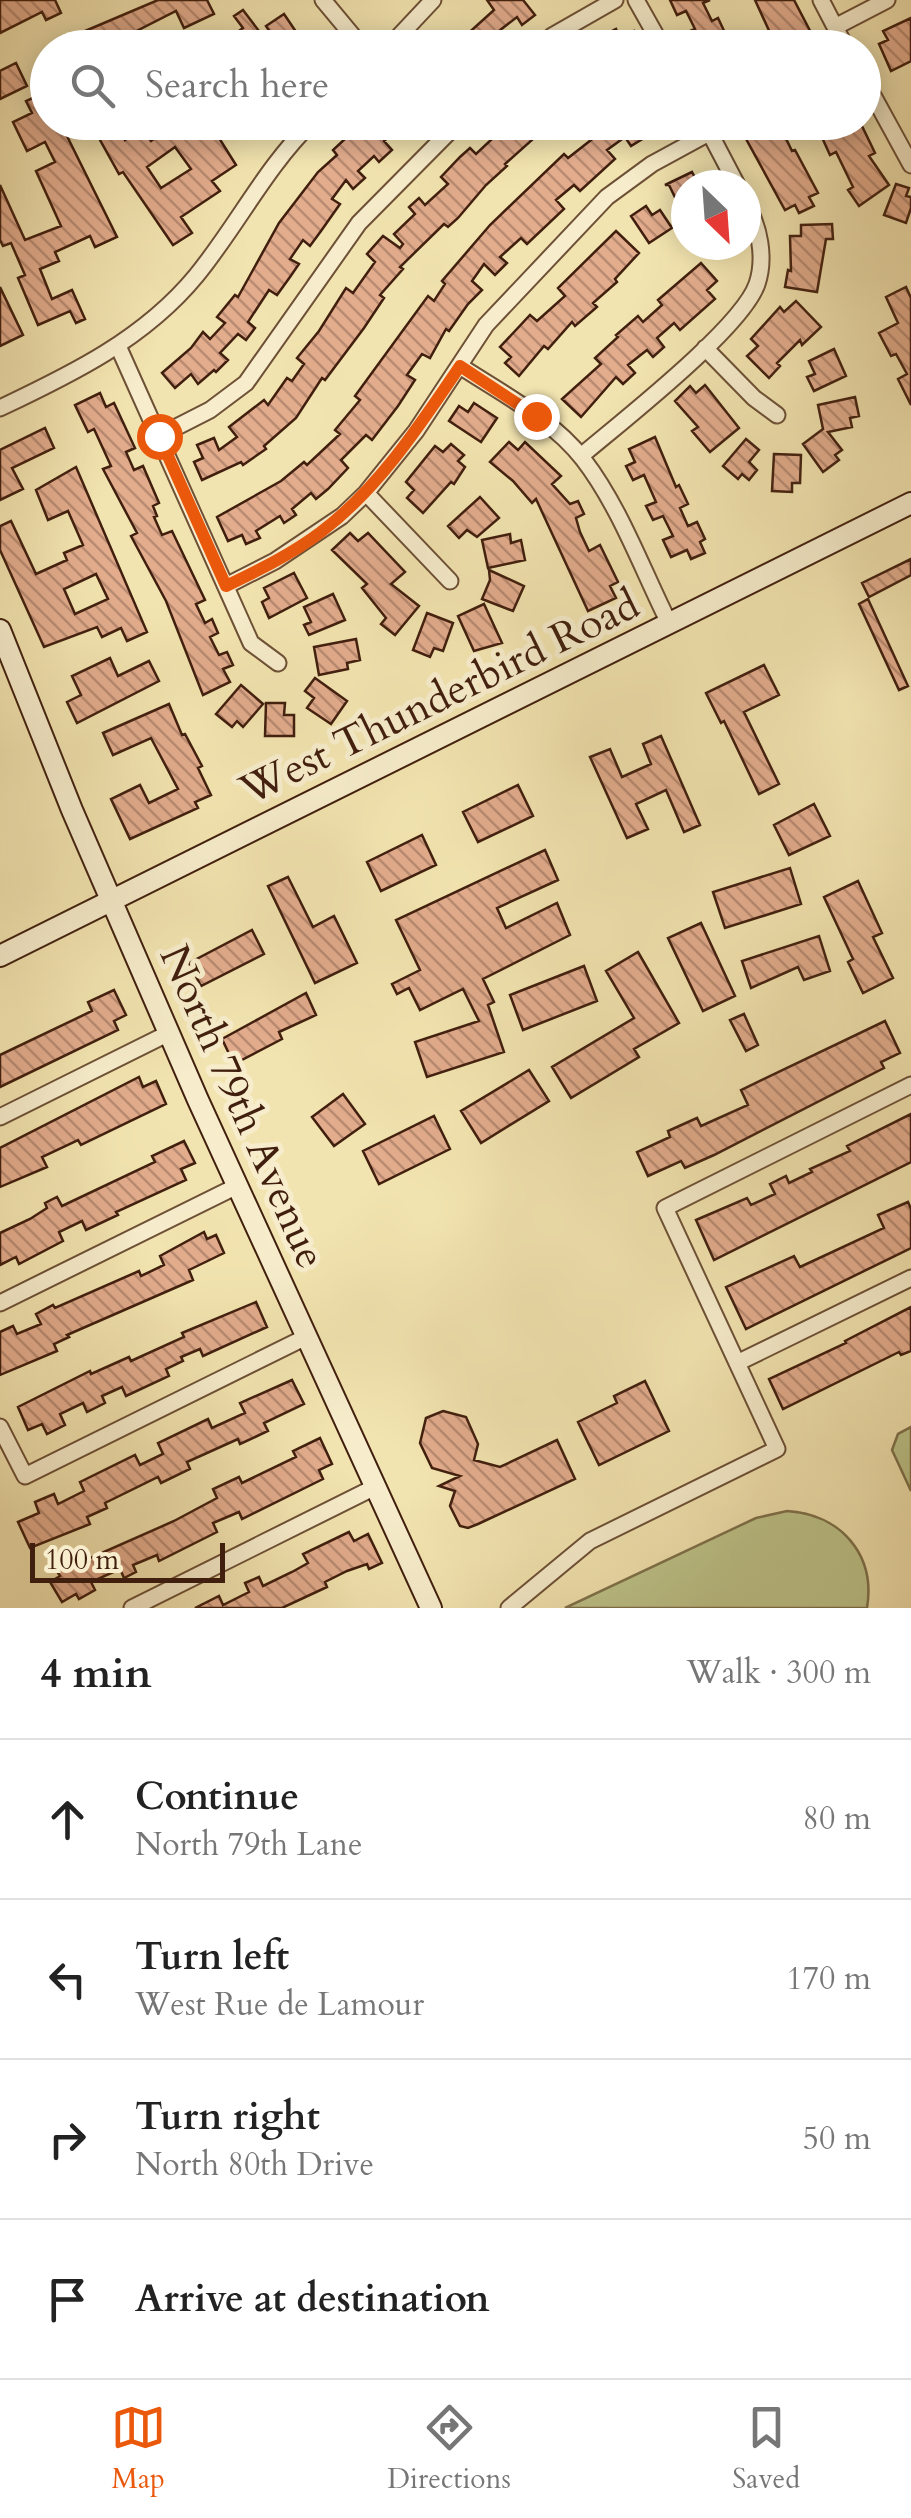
<!DOCTYPE html>
<meta charset="utf-8">
<style>
:root{--surface:#fff;--page:#f6f6f6;--text:#222;--muted:#767676;--line:#e0e0e0;--accent:#ea580c}
body{margin:0;font-family:Cardo,serif;background:var(--page);color:var(--text)}
.compass{position:absolute;left:671px;top:170px;width:90px;height:90px;border-radius:50%;background:var(--surface);box-shadow:0 5px 25px #0003;rotate:155deg}
.scale{position:absolute;left:30px;bottom:25px;width:195px;box-sizing:border-box;padding-left:10px;border:5px solid #411f0e;border-top:0;font-size:28px;line-height:35px;white-space:nowrap;color:#411f0e;-webkit-text-stroke:8px #f7edcc;paint-order:stroke}
.stop{position:absolute;width:30px;height:30px;margin:-22px;border:8px solid #ea580c;border-radius:50%;background:#fff}
.stop.end{background:#ea580c;border-color:#fff;box-shadow:0 2px 10px #0008}
.list{margin:0;padding:0;list-style:none}
h2{display:flex;justify-content:space-between;align-items:center;height:130px;margin:0;padding:0 40px;font-size:42px}
h2 small{font-size:32px;font-weight:400;color:var(--muted)}
.list li{display:grid;grid-template-columns:65px 1fr auto;gap:30px;align-items:center;box-sizing:border-box;height:160px;padding:0 40px;border-top:2px solid var(--line)}
.list b{display:block;font-size:38px;white-space:nowrap}
.list p{margin:0;font-size:32px;white-space:nowrap;color:var(--muted)}
.list em{font-size:32px;font-style:normal;color:var(--muted)}
.icon{flex:none;width:55px;height:55px;fill:none;stroke:currentColor;stroke-width:2;stroke-linecap:round;stroke-linejoin:round}
.map{position:relative;flex:none;width:911px;height:1608px;overflow:hidden}
.search{position:absolute;background:var(--surface);box-shadow:0 5px 25px #0003;left:30px;right:30px;top:30px;height:110px;display:flex;align-items:center;gap:25px;box-sizing:border-box;padding:0 35px;border-radius:55px;color:var(--muted);font-size:38px}
.sheet{height:770px;background:var(--surface)}
nav{display:flex;justify-content:space-around;align-items:center;box-sizing:border-box;height:140px;border-top:2px solid var(--line);background:var(--surface);font-size:28px;color:var(--muted)}
nav a{display:grid;justify-items:center;gap:5px}
nav .on{color:var(--accent)}
.map>svg:first-child{display:block}
</style>
<div class="map">
<svg width="911" height="1608" viewBox="0 0 911 1608">
<defs>
<pattern id="building-back-hatch" width="6" height="6" patternUnits="userSpaceOnUse" patternTransform="scale(2.5)"><rect width="6" height="6" fill="#e2ac8d"/><path d="M-1 5l2 2M0 0l6 6M5-1l2 2" fill="none" stroke="#b98b72"/></pattern>
</defs>
<rect width="100%" height="100%" fill="#f2e4b0"/>
<filter id="stains"><feTurbulence type="fractalNoise" baseFrequency=".002" numOctaves="4"/><feColorMatrix values="0 0 0 0 .2 0 0 0 0 .09 0 0 0 0 .02 0 0 0 .5 -.17"/></filter>
<radialGradient id="worn" r=".72"><stop offset=".6" stop-color="#630" stop-opacity="0"/><stop offset="1" stop-color="#630" stop-opacity=".3"/></radialGradient>
<!-- park -->
<path fill="#bdc48a" stroke="#7f724c" stroke-width="2.5" d="M911,1427V1491L892,1450L898,1434Z
M787,1511C840,1514 876,1554 867,1608H565L756,1518Z"/>
<!-- building -->
<path fill="url(#building-back-hatch)" stroke="#411f0e" stroke-width="2.5" fill-rule="evenodd" d="M0,0H55L61,13L46,20L42,12L0,33Z
M158,0H207L214,14L184,28L176,11L103,48H76L71,37Z
M487,0H523L535,15L522,25L517,17L499,31L506,39L496,48H452L494,10Z
M670,0H710L703,3L712,21L718,18L732,48H696L688,32L695,29L686,11L677,15Z
M755,0H794L819,48H777Z
M243,10L262,35L245,48H215L243,28L234,16Z
M284,14L307,48H281L266,26Z
M911,18V61L891,71L879,44L888,40L883,31Z
M616,29L620,38L634,31L642,48H600L608,44L604,35Z
M16,63L27,86L0,99V71Z
M48,91V122H60L117,237L95,247L90,236L55,252L59,261L40,269L52,299L72,290L85,319L76,323L70,311L38,325L18,278L25,275L11,243L3,246L0,240V185L25,240L61,226L36,171L55,162L45,142L27,151L13,122L32,113L26,101Z
M90,122H116L125,140L141,128L151,141L176,122H209L236,165L212,181L220,191L181,217L192,233L173,245L123,172L119,174ZM175,147L191,169L161,188L147,167Z
M363,122H406L384,141L392,150L379,162L374,156L358,171L365,178L353,189L346,180L332,199L340,204L321,231L310,246L303,240L290,259L299,264L290,277L277,295L269,290L248,322L255,328L246,340L238,334L220,353L228,360L216,372L214,370L198,384L191,374L175,388L162,373L191,348L203,332L210,339L225,323L217,317L235,295L238,297L279,223L318,172L337,155L333,150Z
M508,122H552L505,164L507,166L486,185L458,218L448,227L444,224L400,267L403,269L380,295L384,298L364,328L325,380L322,378L296,418L264,446L266,449L243,465L241,462L202,480L194,462L203,458L197,445L214,438L219,450L237,437L229,427L264,400L268,405L287,378L292,381L304,364L297,358L319,331L346,288L353,293L375,262L367,254L383,236L400,248L403,244L394,234L415,214L409,207L419,198L425,205L448,184L441,177L460,157L470,148L476,154L492,139L485,132L495,123L501,129Z
M614,122H670L631,146L625,137L607,150L615,159L580,191L574,185L556,200L564,209L527,244L521,238L500,257L507,263L495,275L484,264L472,281L482,290L468,304L449,331L446,329L430,358L422,354L407,375L415,380L398,406L372,440L366,435L341,460L348,468L328,489L316,499L311,493L292,509L296,515L284,523L280,516L256,531L260,538L246,544L242,535L228,541L217,517L281,481L304,462L307,465L340,434L335,430L360,400L355,396L428,296L434,301L445,284L442,281L490,225L564,154L568,158Z
M746,122H778L792,151L795,150L818,193L809,197L814,206L799,213L795,205L785,210L745,137L752,135Z
M815,122H860L875,153L869,156L889,185L859,206L848,190L853,187L836,152L830,155Z
M692,172L699,185H686V220L669,185H665Z
M896,184L909,188L906,196L911,197V208L906,223L884,215Z
M646,206L652,215L660,210L672,228L649,243L631,216Z
M832,224L833,239H826L817,292L785,287L788,270L791,271L790,236H801V225Z
M616,231L639,253L615,279L617,282L593,303L597,307L575,326L572,322L548,349L544,346L519,376L505,363L511,357L500,347L530,315L537,321L565,296L558,288Z
M701,263L717,281L707,290L715,299L680,330L674,323L657,338L664,347L653,357L647,350L628,365L635,373L623,384L616,377L581,417L562,399L601,364L595,358L618,337L616,335L638,316L643,322L662,305L658,300Z
M0,287L23,335L0,346Z
M906,287L911,298V405L898,379L907,374L896,354L891,356L879,333L898,323L886,297Z
M796,301L821,327L802,345L800,340L777,363L780,366L769,378L747,356L758,346L751,339L780,307L784,312Z
M834,349L846,376L814,391L807,377L815,374L809,361Z
M705,385L739,428L710,452L692,431L698,427L675,401L690,386L696,393Z
M100,393L106,407L114,403L135,448L126,452L134,470L143,466L159,503L153,506L157,516L154,517L162,535L172,531L205,600L196,604L205,623L212,619L218,633L210,637L219,655L227,652L233,665L223,669L230,682L203,695L166,601L131,536L137,533L103,469L111,466L94,429L88,432L75,405Z
M855,397L859,416L850,418L852,427L828,432L842,450L835,455L839,460L823,472L803,444L823,429L818,405Z
M474,403L497,418L481,442L449,421L459,406L468,412Z
M45,428L54,448L12,468L23,489L0,500V450Z
M655,437L676,487L679,485L688,504L680,508L688,526L697,522L705,539L700,542L705,553L691,559L687,550L671,557L663,540L673,536L663,516L653,520L646,506L656,502L644,475L633,480L626,466L635,462L629,449Z
M746,439L759,450L749,462L757,470L749,480L742,474L738,479L723,466Z
M509,442L518,450L525,442L561,476L552,484L570,504L578,501L584,514L576,518L580,532L589,551L600,545L618,582L610,586L616,598L588,611L536,499L532,503L513,481L490,462Z
M451,444L464,455L458,461L465,467L454,484L451,482L423,513L407,498L414,490L406,482L435,446L443,452Z
M774,454L801,455L800,483H792V492L772,491Z
M76,467L147,632L127,641L121,628L102,637L97,627L44,647L0,550V526L11,521L36,574L67,560L64,553L83,545L68,511L48,520L36,490ZM96,574L108,599L75,614L64,589Z
M480,497L499,518L477,537L467,530L459,538L448,526Z
M350,533L358,541L368,533L405,572L391,584L419,606L395,635L381,624L386,618L362,588L367,584L332,550Z
M510,534L511,543L521,540L525,560L488,568L482,540Z
M911,559V575L869,597L862,583Z
M489,570L524,586L513,611L482,599L490,580Z
M294,573L307,598L269,618L262,602L269,598L264,588Z
M333,594L345,620L309,635L304,625L311,622L304,607Z
M868,599L908,686L899,690L859,604Z
M484,604L502,643L474,651L458,616Z
M427,613L453,623L443,651L434,648L430,657L413,650Z
M356,639L360,660L347,663L348,669L319,675L314,647Z
M110,658L118,676L149,661L159,681L77,723L67,702L81,695L72,676Z
M764,665L779,695L744,712L779,784L759,794L724,721L721,723L706,693Z
M315,678L347,701L331,724L307,708L314,698L305,691Z
M241,685L263,704L243,727L237,721L232,727L216,714Z
M266,703H285L284,715H294V736H265Z
M169,704L182,735L185,734L202,766L198,768L211,795L195,802L198,808L130,839L111,799L140,785L149,803L178,789L151,738L113,755L103,733Z
M661,736L700,825L684,832L666,790L636,804L648,829L627,838L590,757L610,749L622,777L651,764L643,744Z
M518,785L533,816L478,842L463,812Z
M814,804L830,836L789,855L774,825Z
M422,835L436,865L381,891L367,862Z
M545,850L558,880L497,908L506,928L557,903L570,935L483,979L494,1002L488,1005L504,1052L427,1077L415,1042L479,1021L463,989L420,1010L409,988L397,994L392,984L420,970L396,920Z
M790,868L801,904L725,928L713,892Z
M288,877L313,927L334,916L357,963L315,983L268,886Z
M858,881L882,933L873,937L893,978L863,993L848,962L853,959L824,897Z
M701,923L735,996L703,1011L668,938Z
M252,930L264,954L201,986L189,963Z
M819,936L830,971L804,980L798,967L751,988L742,961Z
M638,952L679,1023L634,1049L639,1057L571,1098L552,1067L634,1018L606,971Z
M584,966L597,1001L523,1030L510,995Z
M114,990L126,1015L114,1021L118,1030L0,1087V1055L92,1011L88,1002Z
M306,993L316,1015L279,1032L282,1039L234,1064L222,1039Z
M744,1014L758,1045L746,1051L730,1020Z
M885,1021L900,1053L881,1062L884,1068L714,1155L685,1168L681,1161L648,1176L637,1152L670,1137L668,1131L697,1118L701,1126L748,1105L741,1090Z
M529,1070L549,1101L481,1143L461,1111Z
M139,1077L143,1087L156,1081L166,1104L81,1145L78,1140L42,1157L47,1167L0,1187V1148Z
M343,1094L365,1124L334,1146L312,1117Z
M911,1114V1162L714,1260L696,1220L747,1198L751,1205L775,1194L770,1184L786,1176L789,1183L812,1172L810,1169L850,1151L847,1146Z
M434,1116L450,1149L379,1184L363,1151Z
M184,1141L195,1163L181,1169L186,1180L116,1212L118,1215L86,1230L82,1221L59,1232L63,1241L19,1264L16,1257L0,1265V1233L30,1219L47,1208L45,1203L57,1197L62,1206L155,1162L152,1156Z
M908,1202L911,1209V1248L746,1329L726,1287L794,1256L800,1267L884,1228L878,1215Z
M204,1232L207,1239L216,1235L224,1253L189,1270L193,1280L67,1335L69,1337L54,1344L57,1351L0,1375V1332L13,1326L17,1334L41,1324L36,1314L53,1305L55,1308L139,1271L141,1276L164,1265L160,1256Z
M256,1302L267,1327L203,1356L200,1349L181,1357L183,1361L166,1369L169,1376L126,1396L122,1387L102,1396L105,1403L87,1412L83,1403L60,1414L65,1425L47,1434L42,1424L28,1430L18,1407L90,1371L91,1374L129,1357L131,1361L184,1337L182,1333Z
M911,1307V1351L901,1355L899,1352L783,1409L769,1379L846,1343L845,1341Z
M292,1380L304,1404L264,1423L268,1431L240,1444L238,1439L187,1462L190,1469L161,1483L158,1477L105,1503L107,1508L87,1517L90,1524L30,1548L18,1522L39,1513L35,1502L54,1494L58,1504L84,1491L80,1482L135,1455L140,1465L163,1454L158,1443L208,1419L212,1428L245,1413L240,1403Z
M645,1381L669,1431L599,1465L578,1422L617,1403L614,1396Z
M443,1411L466,1417L478,1444L474,1460L500,1467L557,1440L575,1479L478,1524L468,1528L460,1526L450,1506L455,1491L439,1486L460,1476L432,1468L420,1443L426,1418Z
M320,1438L332,1464L319,1470L323,1479L242,1519L239,1512L213,1523L217,1532L159,1561L157,1555L133,1565L136,1572L124,1578L120,1569L91,1582L95,1590L79,1599L76,1594L62,1602L50,1582L60,1576L57,1571L78,1560L79,1563L174,1521L217,1498L213,1489L239,1477L242,1483L296,1457L293,1451Z
M349,1532L354,1541L368,1534L382,1563L369,1569L367,1564L347,1571L325,1582L327,1587L282,1608H195L219,1596L223,1605L249,1592L245,1583L259,1577L263,1586L292,1572L308,1563L303,1554Z"/>
<g fill="none" stroke-linecap="round" stroke-linejoin="round">
<!-- street casing -->
<g stroke="#6d5036" stroke-width="19">
<path id="street" d="M323,0L363,48
M636,0L663,48
M821,0L846,48
M835,27L887,0
M388,48L433,0
M540,48L552,36L615,0
M864,79L911,165
M704,122L737,185
M118,346L251,643L278,663
M705,348L754,398L777,415
M460,366C501,393 552,419 583,459C620,507 642,569 669,623
M0,408C72,374 144,339 196,276C237,226 265,168 312,122
M159,436L210,410L246,383L359,223L459,122
M581,456C621,422 742,328 757,284C766,257 759,227 746,202
M366,493L450,581
M226,586L275,561L342,516L366,493L416,431L486,325L607,197L652,164L709,133
M0,1117L169,1033
M0,1303L237,1186
M737,1363L911,1278
M0,1427L25,1476L306,1337
M132,1608L375,1487
M509,1608L590,1541L777,1449L665,1208L911,1085"/>
</g>
<!-- secondary casing -->
<g stroke="#411f0e" stroke-width="24">
<path id="secondary" d="M0,630L72,810L198,1100L431,1608
M0,956L911,503"/>
</g>
<!-- street -->
<use href="#street" stroke="#f7edcc" stroke-width="15"/>
<!-- secondary -->
<use href="#secondary" stroke="#f7edcc" stroke-width="20"/>
</g>
<g fill="none" stroke-linecap="round" stroke-linejoin="round">
<!-- route -->
<path stroke="#ea580c" stroke-width="12" d="M159,436L226,586C259,570 292,554 321,532C379,488 420,425 460,366L536,416"/>
</g>
<g text-anchor="middle" stroke-width="10" stroke-linejoin="round" paint-order="stroke">
<!-- street labels -->
<g font-size="42" fill="#411f0e" stroke="#f7edcc">
<text transform="translate(439 696) rotate(-26)" y="15">West Thunderbird Road</text>
<text transform="translate(244 1106) rotate(66)" y="15">North 79th Avenue</text>
</g>
</g>
<rect width="100%" height="100%" filter="url(#stains)"/>
<rect width="100%" height="100%" fill="url(#worn)"/>
</svg>
<svg class="compass" viewBox="-18 -18 36 36"><path d="M0-13l5 13h-10z" fill="#e53935"/><path d="M0 13l5-13h-10z" fill="#767676"/></svg>
<div class="scale">100 m</div>
<div class="stop" style="left:159px;top:436px"></div>
<div class="stop end" style="left:536px;top:416px"></div>
<div class="search"><svg class="icon" aria-label="search" viewBox="0 0 24 24"><circle cx="10" cy="10" r="6"/><path d="M15 15l6 6"/></svg>Search here</div>
</div>
<section class="sheet">
<h2>4 min<small>Walk · 300 m</small></h2>
<ul class="list">
<li><svg class="icon" aria-label="ahead" viewBox="0 0 24 24"><path d="M12 20V5M6 11l6-6 6 6"/></svg><div><b>Continue</b><p>North 79th Lane</p></div><em>80 m</em></li>
<li><svg class="icon" aria-label="left" viewBox="0 0 24 24"><path d="M17 20v-9H6M10 6l-5 5 5 5"/></svg><div><b>Turn left</b><p>West Rue de Lamour</p></div><em>170 m</em></li>
<li><svg class="icon" aria-label="right" viewBox="0 0 24 24"><path d="M7 20v-9h11M14 6l5 5-5 5"/></svg><div><b>Turn right</b><p>North 80th Drive</p></div><em>50 m</em></li>
<li><svg class="icon" aria-label="arrive" viewBox="0 0 24 24"><path d="M6 21V4h12l-3 4 3 4H6"/></svg><div><b>Arrive at destination</b></div></li>
</ul>
</section>
<nav>
<a class="on"><svg class="icon" aria-label="map" viewBox="0 0 24 24"><path d="M3 6l6-2 6 2 6-2v14l-6 2-6-2-6 2zM9 4v14M15 6v14"/></svg>Map</a>
<a><svg class="icon" aria-label="directions" viewBox="0 0 24 24"><path d="M12 3l9 9-9 9-9-9zM9 14v-3h6M13 9l2 2-2 2"/></svg>Directions</a>
<a><svg class="icon" aria-label="saved" viewBox="0 0 24 24"><path d="M7 4h10v16l-5-4-5 4z"/></svg>Saved</a>
</nav>
